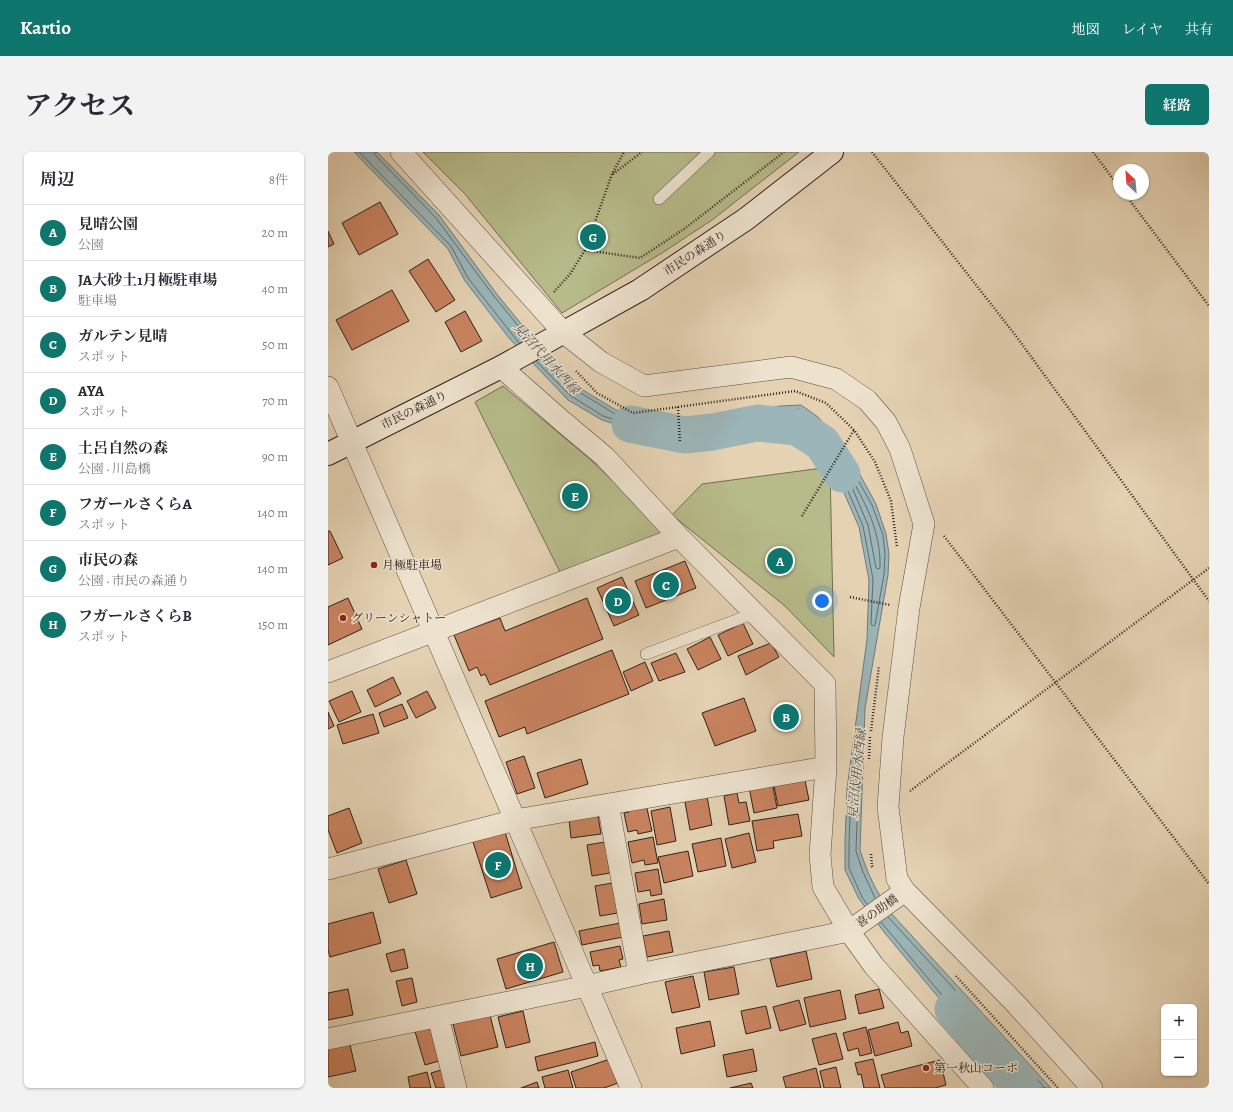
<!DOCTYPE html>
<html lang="ja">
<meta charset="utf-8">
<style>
:root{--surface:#fff;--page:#f2f2f3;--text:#2b2b33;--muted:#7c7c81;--line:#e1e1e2;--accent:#0f766e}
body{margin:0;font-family:Alegreya,"Noto Serif JP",serif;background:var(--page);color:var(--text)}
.controls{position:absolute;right:12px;bottom:12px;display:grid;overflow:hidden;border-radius:6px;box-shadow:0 1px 3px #0004}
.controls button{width:36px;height:36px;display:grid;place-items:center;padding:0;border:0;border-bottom:1px solid var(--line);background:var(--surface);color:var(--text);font:20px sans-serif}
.compass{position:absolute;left:785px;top:12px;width:36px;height:36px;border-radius:50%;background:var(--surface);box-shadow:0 1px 3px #0004;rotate:334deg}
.you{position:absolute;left:494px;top:449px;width:14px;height:14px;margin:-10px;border:3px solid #fff;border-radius:50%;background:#1a73e8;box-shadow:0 0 0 6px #1a73e833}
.badge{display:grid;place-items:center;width:26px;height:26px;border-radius:50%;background:var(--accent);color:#fff;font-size:13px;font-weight:700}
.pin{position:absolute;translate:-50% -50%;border:2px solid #fff;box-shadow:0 1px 4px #0006}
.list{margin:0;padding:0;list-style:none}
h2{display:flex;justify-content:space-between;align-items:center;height:52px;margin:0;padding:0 16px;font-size:17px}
h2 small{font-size:13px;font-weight:400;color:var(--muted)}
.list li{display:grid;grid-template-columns:26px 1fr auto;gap:12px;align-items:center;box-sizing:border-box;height:56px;padding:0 16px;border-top:1px solid var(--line)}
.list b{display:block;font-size:15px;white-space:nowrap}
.list p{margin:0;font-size:13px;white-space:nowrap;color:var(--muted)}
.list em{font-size:13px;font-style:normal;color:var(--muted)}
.map{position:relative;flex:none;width:881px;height:936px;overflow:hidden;border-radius:6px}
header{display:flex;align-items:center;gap:24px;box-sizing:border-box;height:56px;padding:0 20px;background:var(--accent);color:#fff}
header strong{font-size:19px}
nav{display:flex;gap:22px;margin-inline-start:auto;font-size:14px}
.intro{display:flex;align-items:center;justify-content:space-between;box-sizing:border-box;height:96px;padding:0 24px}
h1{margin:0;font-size:28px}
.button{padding:10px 18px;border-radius:6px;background:var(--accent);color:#fff;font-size:14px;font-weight:700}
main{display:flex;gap:24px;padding:0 24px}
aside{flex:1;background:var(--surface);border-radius:6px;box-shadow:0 1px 3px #0004}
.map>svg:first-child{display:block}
</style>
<header>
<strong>Kartio</strong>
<nav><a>地図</a><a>レイヤ</a><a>共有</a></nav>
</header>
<div class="intro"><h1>アクセス</h1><a class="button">経路</a></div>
<main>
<aside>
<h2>周辺<small>8件</small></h2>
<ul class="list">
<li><span class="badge">A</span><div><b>見晴公園</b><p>公園</p></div><em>20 m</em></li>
<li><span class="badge">B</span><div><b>JA大砂土1月極駐車場</b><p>駐車場</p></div><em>40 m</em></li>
<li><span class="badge">C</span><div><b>ガルテン見晴</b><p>スポット</p></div><em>50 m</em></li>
<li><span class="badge">D</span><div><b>AYA</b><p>スポット</p></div><em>70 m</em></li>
<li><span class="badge">E</span><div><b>土呂自然の森</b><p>公園 · 川島橋</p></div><em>90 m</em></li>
<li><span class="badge">F</span><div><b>フガールさくらA</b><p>スポット</p></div><em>140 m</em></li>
<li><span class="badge">G</span><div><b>市民の森</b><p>公園 · 市民の森通り</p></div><em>140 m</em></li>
<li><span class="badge">H</span><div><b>フガールさくらB</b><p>スポット</p></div><em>150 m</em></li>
</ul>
</aside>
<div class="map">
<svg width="881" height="936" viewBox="0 0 881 936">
<rect width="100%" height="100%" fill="#e4d2b3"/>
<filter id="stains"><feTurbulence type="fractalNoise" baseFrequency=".005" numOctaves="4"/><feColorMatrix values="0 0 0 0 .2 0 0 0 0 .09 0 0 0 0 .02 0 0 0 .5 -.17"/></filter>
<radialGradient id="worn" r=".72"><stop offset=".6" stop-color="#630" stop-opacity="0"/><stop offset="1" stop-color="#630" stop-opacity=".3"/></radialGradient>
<!-- green -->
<path fill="#b7bb8a" stroke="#736e53" d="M95,0H471L384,68L334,101L234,161L137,42Z
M175,234L263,308L338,380L233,422L147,250Z
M502,315L506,505L457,454L344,363L374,332Z"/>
<!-- water -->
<path fill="#9bb5b8" stroke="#707a7a" d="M26,0H49L111,63L168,141L224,210L241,229L263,243L288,258L343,270L453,254L473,253L490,265L509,287L525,310L548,352L558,382L561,402L560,423L537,556L532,698C540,723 548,739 562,760L723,936H700L671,905L645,887L556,780L531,747L517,718V690L519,637L539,487L541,428L531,375L513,334L495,302L475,272L429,275L381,284L333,281L296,275L274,268L240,248L181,186L137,129L120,97Z"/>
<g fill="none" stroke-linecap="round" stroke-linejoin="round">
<!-- shore -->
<path stroke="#656b6a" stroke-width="1" d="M31,0L123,94L140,126L191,191
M46,0L48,4L108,66L165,143L200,186
M208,209L243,244L275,264L297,271L333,277L381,280L429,271L474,268L478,269L499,300L517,332L535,374L545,427L543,472L545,474L547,473L556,422L557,402L555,383L544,353L521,312L506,289L487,269L472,257L453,258L343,274L287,262L238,232L215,205
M524,331H526C541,358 553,384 552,416L550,417L548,416L540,373L523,333Z
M539,752L534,745L521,716V690L523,638L528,593L530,591L532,593L528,699L535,720L547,746
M560,765L717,936
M553,770L648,884L674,903L702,932L703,936
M623,841L663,884V887H661L651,880L621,844V842Z"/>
<!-- river -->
<path stroke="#9bb5b8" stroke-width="37" d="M302,272L357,283L385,280L429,271L469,275L494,291L514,322
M625,857L693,936"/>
</g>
<!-- building -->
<path fill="#c8835f" stroke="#2f211c" d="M52,50L70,82L31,103L14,71Z
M0,79L6,92L0,95Z
M100,107L127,148L108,160L81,119Z
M64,138L81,169L24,198L8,168Z
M137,159L154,189L133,200L117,170Z
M0,379H2L15,406L0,413Z
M357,409L368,436L318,456L307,429Z
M294,425L311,463L286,474L269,436Z
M20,446L34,477L0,493V455Z
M259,446L275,487L162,533L157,522L153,524L149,515L141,519L126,483L172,466L177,479Z
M415,471L425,492L400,504L390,483Z
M382,485L393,507L370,518L359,497Z
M443,491L451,505L418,523L410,504Z
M284,498L301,542L199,582L197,575L171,585L157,549Z
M348,501L357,520L331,529L323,511Z
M317,510L325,529L303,539L295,520Z
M65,525L73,542L47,555L39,538Z
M24,539L33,560L11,570L1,549Z
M99,539L108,556L88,566L79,549Z
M416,546L428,579L387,594L374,561Z
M74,552L80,566L56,575L51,561Z
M0,560L6,574L0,577Z
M45,562L51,581L15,592L9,573Z
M196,604L207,636L189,642L178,610Z
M253,607L260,632L217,646L209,621Z
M476,623L481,648L450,654L445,629Z
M444,630L449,656L426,661L421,635Z
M409,641L411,651L418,650L422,669L401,673L396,644Z
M379,644L384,673L362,678L357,650Z
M318,652L324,679L310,682L309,678L300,680L296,661L301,660L300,656Z
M342,655L348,689L329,693L323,659Z
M21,656L34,691L9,701L0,678V664Z
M470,662L474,684L445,689L446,696L429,699L424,669Z
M270,663L273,682L243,686L241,667Z
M177,680L194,736L163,746L145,690Z
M421,681L428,710L404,716L397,687Z
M325,685L330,711L317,713L316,708L304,711L300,690Z
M393,686L398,714L370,720L364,692Z
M277,690L282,721L264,724L259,693Z
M360,699L365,724L336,731L330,705Z
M78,708L89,742L61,751L50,717Z
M330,717L334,742L323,744L322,738L310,740L307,721Z
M284,731L290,761L272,764L267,734Z
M336,747L339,768L314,772L311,752Z
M45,760L53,791L2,805L0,798V772Z
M292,771L295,785L254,793L251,779Z
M341,779L345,800L319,805L315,784Z
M226,790L235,820L178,837L169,807Z
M292,794L295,807L291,808L293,815L272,819L271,813L265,814L262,800Z
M76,797L80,816L63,820L58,802Z
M478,799L484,827L449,835L442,807Z
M406,815L411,842L381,848L376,820Z
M365,824L372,855L344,861L337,830Z
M84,826L89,850L74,854L68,829Z
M20,837L25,863L0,868V841Z
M551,837L556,856L531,862L527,843Z
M512,838L518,867L482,875L476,846Z
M471,848L478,872L452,879L445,855Z
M438,854L443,876L418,882L413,859Z
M195,859L202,890L178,896L170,865Z
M162,863L170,895L133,904L125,872Z
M107,867L118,907L97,913L85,873Z
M382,869L387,894L353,902L348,876Z
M570,870L573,881L580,879L584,894L547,904L540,878Z
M538,875L544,901L532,904L530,896L520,899L515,881Z
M508,881L515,907L491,913L484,887Z
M20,884L28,919L0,925V889Z
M267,890L270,904L210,919L207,905Z
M425,897L429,919L399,925L395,903Z
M282,907L290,931L276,936H248L243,920Z
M545,907L552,936H536L533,922L530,923L527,911Z
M612,908L618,933L607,936H557L553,923Z
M508,915L513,936H496L492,919Z
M120,916L126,936H108L103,921Z
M488,916L493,936H458L455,925Z
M240,918L245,936H217L214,925Z
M99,920L103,936H82L80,925Z
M209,930L211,936H193Z
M423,931L425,936H402Z"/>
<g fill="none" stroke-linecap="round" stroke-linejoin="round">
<!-- lane casing -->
<g stroke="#5c4d42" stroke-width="12">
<path id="lane" d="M331,47L381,0
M318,502L427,461"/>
</g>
<!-- street casing -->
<g stroke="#5c4d42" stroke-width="22">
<path id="street" d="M73,0L235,180L273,210L316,234L463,215L508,227L539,248L558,270L572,297L596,372L581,456L565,585L560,655L569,727L577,739L686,850L764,936
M173,215L233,268L277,305L351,385L497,532L498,615L492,703L495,735L521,779L546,814L655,936
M0,235L259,834L311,822L521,779L577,739
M0,520L351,385
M280,652L311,822
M0,717L187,668L498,615
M110,865L128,936
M0,887L259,834L303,936"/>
</g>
<!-- secondary casing -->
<g stroke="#2f211c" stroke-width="24">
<path id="secondary" d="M0,302L173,215L312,138L418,67L504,0"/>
</g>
<!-- path -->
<path stroke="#2f211c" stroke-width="2.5" stroke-dasharray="1 2" stroke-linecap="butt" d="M544,0L688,184L881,449
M765,0L791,35
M285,22L314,0
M797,42L881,154
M257,98L312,106L356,77L456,0
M226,140L242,122L257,98L284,22L296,0
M248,219L269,241L305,261L467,239L498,251L526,278L547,310L563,349L569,395
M350,255L352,291
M474,364L526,278
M616,384L881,732
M522,445L562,453
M543,579L551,514
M541,607L542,584
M582,639L881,416
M543,702L544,714L546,716
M628,824L730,936"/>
<!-- lane -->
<use href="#lane" stroke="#ede2ce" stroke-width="11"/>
<!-- street -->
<use href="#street" stroke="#ede2ce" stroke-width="21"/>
<!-- secondary -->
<use href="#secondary" stroke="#ede2ce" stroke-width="22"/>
</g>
<!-- markers -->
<g fill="#8f2418" stroke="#ede2ce" stroke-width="1.5">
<circle cx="46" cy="413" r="4"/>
<circle cx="15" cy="466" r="4"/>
<circle cx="598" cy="916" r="4"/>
</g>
<g text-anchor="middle" stroke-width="3" stroke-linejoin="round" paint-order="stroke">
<!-- street labels -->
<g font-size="12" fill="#2f211c" stroke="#ede2ce">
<text transform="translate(367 101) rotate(-33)" y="4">市民の森通り</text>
<text transform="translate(86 258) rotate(-26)" y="4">市民の森通り</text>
<text transform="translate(549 759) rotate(-35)" y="4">喜の助橋</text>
</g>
<!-- poi labels -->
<g font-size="12" fill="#2f211c" stroke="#ede2ce" text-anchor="start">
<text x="54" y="417">月極駐車場</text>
<text x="23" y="470">グリーンシャトー</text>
<text x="606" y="920">第一秋山コーポ</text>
</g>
<!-- water labels -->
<g font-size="13" font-style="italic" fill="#4f4d4b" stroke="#ede2ce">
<text transform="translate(219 206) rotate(48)" y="5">見沼代用水西縁</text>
<text transform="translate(528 622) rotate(-84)" y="5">見沼代用水西緑</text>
</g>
</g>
<rect width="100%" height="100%" filter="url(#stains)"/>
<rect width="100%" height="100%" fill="url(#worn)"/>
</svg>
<div class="controls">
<button>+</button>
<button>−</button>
</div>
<svg class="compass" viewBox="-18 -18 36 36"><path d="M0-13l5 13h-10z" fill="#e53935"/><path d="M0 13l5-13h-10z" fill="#7c7c81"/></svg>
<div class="you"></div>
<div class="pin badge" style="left:452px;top:409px">A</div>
<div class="pin badge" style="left:458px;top:565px">B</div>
<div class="pin badge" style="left:338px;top:433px">C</div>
<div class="pin badge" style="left:290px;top:449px">D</div>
<div class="pin badge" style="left:247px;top:344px">E</div>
<div class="pin badge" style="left:170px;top:713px">F</div>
<div class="pin badge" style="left:265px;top:85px">G</div>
<div class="pin badge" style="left:202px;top:814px">H</div>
</div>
</main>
